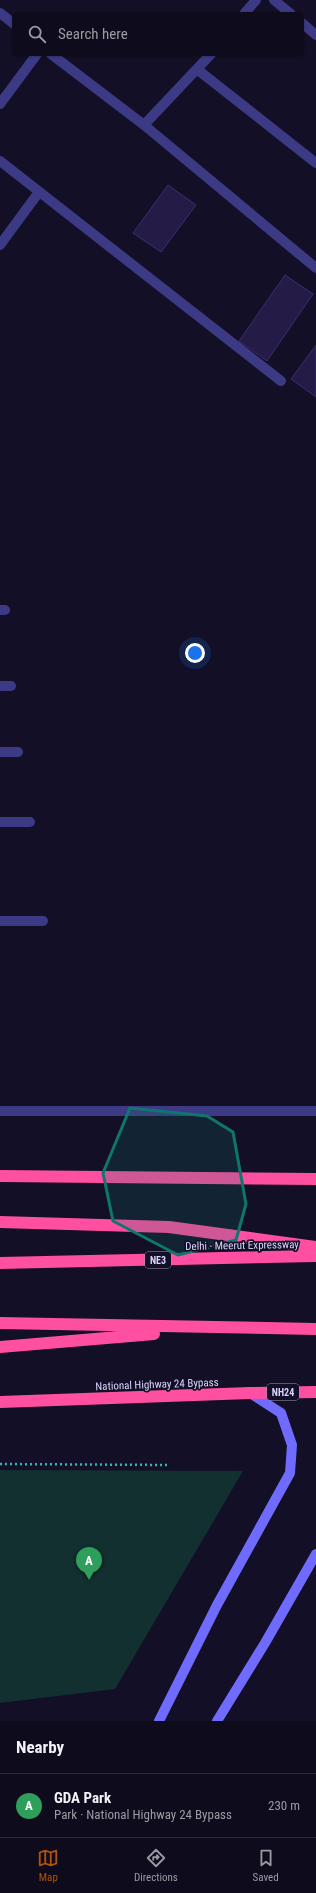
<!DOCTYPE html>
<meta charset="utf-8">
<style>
:root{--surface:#0e0b1c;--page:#1c1929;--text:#f1f3f6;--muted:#9b9ba3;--line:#2e2b3b;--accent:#b45309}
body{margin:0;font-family:"Roboto Condensed",sans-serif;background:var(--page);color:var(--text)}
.you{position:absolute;left:195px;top:653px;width:14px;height:14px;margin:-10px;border:3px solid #fff;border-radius:50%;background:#1a73e8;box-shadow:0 0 0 6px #1a73e833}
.badge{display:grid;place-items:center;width:26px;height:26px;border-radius:50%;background:var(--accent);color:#fff;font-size:13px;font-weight:700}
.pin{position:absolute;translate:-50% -33px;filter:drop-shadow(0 1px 2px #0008)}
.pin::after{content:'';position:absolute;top:21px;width:14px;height:12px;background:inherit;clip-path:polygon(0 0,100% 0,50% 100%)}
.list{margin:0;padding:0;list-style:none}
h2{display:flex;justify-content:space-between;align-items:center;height:52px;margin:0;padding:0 16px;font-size:17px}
h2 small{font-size:13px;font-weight:400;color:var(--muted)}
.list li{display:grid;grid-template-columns:26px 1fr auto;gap:12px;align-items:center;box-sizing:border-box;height:64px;padding:0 16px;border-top:1px solid var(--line)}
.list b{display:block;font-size:15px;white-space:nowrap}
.list p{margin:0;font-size:13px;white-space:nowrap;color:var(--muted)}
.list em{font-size:13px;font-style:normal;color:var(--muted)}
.icon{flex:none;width:22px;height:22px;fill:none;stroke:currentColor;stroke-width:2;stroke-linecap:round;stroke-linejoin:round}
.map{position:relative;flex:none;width:316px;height:1721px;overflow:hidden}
.search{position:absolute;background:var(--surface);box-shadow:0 1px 3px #0004;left:12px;right:12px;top:12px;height:44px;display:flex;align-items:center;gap:10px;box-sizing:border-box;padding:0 14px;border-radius:6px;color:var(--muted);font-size:15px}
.sheet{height:116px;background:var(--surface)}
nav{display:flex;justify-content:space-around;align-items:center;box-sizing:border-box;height:56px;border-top:1px solid var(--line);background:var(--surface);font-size:11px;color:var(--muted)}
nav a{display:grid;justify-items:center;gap:2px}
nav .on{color:var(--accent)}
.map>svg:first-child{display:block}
</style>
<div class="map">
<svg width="316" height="1721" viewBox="0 0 316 1721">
<rect width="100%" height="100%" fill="#130f26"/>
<!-- green -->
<path fill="#12302f" d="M0,1470L243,1471L115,1689L0,1703Z"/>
<!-- building -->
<path fill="#241b47" stroke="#3b2d73" d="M168,185L196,205L161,252L133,233Z
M285,275L313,294L267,361L239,341Z
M316,345V397L291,379Z"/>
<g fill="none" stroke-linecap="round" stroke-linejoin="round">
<!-- path -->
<path stroke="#2fb8b0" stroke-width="2.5" stroke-dasharray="2 3" stroke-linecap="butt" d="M0,1464L170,1465"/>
<!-- street -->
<path stroke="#3d3a85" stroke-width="10" d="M274,0L291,14
M0,13L14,24
M244,14L256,0
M302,23L316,35
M51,54L144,125L316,268
M198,70L316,163
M0,104L37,54
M144,125L211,54
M0,161L281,381
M0,245L39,192
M0,610H5
M0,686H11
M0,752H18
M0,822H30
M0,921H43
M0,1111H316"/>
<!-- secondary -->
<path stroke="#6f6bff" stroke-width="10" d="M159,1721L217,1605L290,1473L292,1445L281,1413L250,1393
M217,1721L265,1643L316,1554"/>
<!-- highway -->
<path stroke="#ff4fa3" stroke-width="12" d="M0,1176L316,1179
M0,1222L169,1227L316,1247
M0,1263L316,1256
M0,1323L316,1329
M0,1347L154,1334
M0,1402L250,1393L316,1392"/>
</g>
<!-- marked area -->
<path fill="#0f766e" fill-opacity="0.2" stroke="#0f766e" stroke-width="3" stroke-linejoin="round" d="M130,1108L207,1116L233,1132L246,1204L236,1240L178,1255L113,1221L103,1173Z"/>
<g text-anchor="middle" stroke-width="3.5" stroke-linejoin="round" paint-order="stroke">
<!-- shield labels -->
<g fill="#130f26" stroke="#9e99be" stroke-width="1">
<rect x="145" y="1252" width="26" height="16" rx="3"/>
<rect x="267" y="1384" width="32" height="16" rx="3"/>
</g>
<g font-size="10" font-weight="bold" fill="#d9d4ff">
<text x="158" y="1264">NE3</text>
<text x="283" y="1396">NH24</text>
</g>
<!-- street labels -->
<g font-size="11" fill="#d9d4ff" stroke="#130f26">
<text transform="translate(242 1245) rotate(-1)" y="4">Delhi - Meerut Expressway</text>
<text transform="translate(157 1384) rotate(-2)" y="4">National Highway 24 Bypass</text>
</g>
</g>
</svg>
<div class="you"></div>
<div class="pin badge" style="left:89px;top:1580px;background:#2e9e5b">A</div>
<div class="search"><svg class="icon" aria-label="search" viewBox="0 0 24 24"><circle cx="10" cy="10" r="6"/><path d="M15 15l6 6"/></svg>Search here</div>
</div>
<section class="sheet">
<h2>Nearby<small></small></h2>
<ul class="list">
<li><span class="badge" style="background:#2e9e5b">A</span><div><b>GDA Park</b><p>Park · National Highway 24 Bypass</p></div><em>230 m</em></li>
</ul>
</section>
<nav>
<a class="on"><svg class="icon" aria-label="map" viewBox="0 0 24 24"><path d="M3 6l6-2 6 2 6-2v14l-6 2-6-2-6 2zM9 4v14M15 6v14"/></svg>Map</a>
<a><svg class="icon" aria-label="directions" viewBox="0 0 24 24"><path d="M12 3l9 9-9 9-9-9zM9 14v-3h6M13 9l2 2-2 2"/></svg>Directions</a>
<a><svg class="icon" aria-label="saved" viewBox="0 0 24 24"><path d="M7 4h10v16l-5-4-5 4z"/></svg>Saved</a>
</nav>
